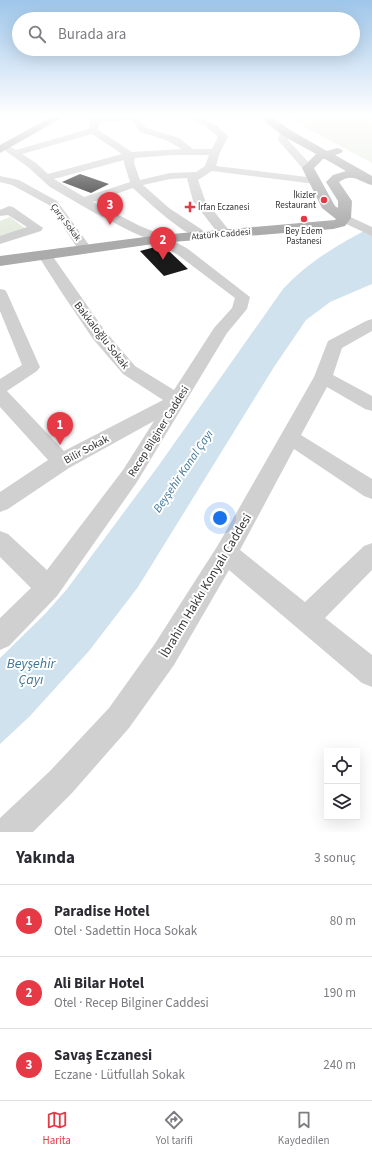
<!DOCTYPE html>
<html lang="tr">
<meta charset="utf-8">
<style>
:root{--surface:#fff;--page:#f2f2f3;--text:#2b2b33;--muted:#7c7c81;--line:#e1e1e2;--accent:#e63946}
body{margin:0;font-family:"Source Sans 3",sans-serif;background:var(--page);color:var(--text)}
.controls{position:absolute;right:12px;bottom:12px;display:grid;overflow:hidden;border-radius:0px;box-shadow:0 4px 16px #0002}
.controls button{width:36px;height:36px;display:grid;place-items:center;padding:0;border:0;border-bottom:1px solid var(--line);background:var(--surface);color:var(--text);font:20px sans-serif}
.you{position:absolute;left:220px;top:518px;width:14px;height:14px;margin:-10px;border:3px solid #fff;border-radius:50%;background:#1a73e8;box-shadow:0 0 0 6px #1a73e833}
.badge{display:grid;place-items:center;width:26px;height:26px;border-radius:50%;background:var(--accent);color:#fff;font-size:13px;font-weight:700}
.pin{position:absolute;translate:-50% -33px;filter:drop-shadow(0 1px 2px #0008)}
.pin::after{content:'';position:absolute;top:21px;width:14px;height:12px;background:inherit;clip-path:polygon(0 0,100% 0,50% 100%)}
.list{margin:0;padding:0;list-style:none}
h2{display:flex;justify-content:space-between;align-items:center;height:52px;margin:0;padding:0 16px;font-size:17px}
h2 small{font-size:13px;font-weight:400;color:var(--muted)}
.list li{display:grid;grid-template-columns:26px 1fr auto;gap:12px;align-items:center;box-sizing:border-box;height:72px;padding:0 16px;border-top:1px solid var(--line)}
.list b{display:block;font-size:15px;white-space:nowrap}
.list p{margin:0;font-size:13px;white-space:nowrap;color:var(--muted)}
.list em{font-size:13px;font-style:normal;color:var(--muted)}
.icon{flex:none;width:22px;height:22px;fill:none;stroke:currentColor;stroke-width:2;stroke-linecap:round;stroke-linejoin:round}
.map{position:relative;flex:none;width:372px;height:832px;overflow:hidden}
.search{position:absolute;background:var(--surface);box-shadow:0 4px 16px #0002;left:12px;right:12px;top:12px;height:44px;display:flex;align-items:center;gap:10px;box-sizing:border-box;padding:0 14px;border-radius:22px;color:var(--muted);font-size:15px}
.sheet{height:268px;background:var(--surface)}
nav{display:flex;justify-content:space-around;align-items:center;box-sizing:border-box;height:56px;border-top:1px solid var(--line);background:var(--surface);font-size:11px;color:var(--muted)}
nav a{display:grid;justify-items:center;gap:2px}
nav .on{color:var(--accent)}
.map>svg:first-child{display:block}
</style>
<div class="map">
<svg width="372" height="832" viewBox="0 0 372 832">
<rect width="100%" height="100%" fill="#fff"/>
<!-- green -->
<path fill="#e6ecdf" d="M289,116H372V163L292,120Z
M10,217L26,229L0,237V221Z"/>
<!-- water -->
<path fill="#cfe2ee" d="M372,227V284L330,302L306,320L274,367L138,587L89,651L30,716L0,744V658L45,614L67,589L159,465L283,289C309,261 339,244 372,227Z"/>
<!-- building -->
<path fill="#1a1a1a" d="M80,174L109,184L91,193L62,182Z
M159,246L170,252L188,269L164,276L140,251Z"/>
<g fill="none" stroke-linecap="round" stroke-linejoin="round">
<!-- minor -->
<path fill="#d0d0d0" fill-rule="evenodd" d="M85,116H94L97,118L137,116L146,128L179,138L193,149H212L218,137L204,125L184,116C201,114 217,123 228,137L220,152L216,166L315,178L320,181L315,184L212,171L198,180L205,200L232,234L231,237H221L193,201L187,178L170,179L143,185L169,208L207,233L208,236L207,239C191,243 146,200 133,188L93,202L140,226L165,236L188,249L250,297L247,309L227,333L137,482L57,596L9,646L0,650V618L31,588L0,557V531L8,534L47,570L123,470L154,421L69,468L8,509L0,512V492L48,460L0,407V379L22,365L0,311V289L5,290L7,293L40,367L37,371L7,391L64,451L163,400L123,374L93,339L62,293L37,254L39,251H49L105,331L135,366L174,390L214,328L232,308L235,298L178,255L155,242L132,232L93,212L50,187L28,167L0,147L5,144L16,150L89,129L90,122ZM132,120L140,132L166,140L182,149L132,152L98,130L99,123ZM92,134L122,154L48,174L36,163L22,154ZM172,155H209L205,166L196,172L170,173L140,180L134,163L135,158ZM124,160V163L130,182L84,197L54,179Z
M286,129L291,132L288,136V140L312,166L313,168L312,170H304L278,140L280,133Z
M0,176L19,180L57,201L92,249L90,252H80L49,205L12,185L0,182Z
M9,206L13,207L43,228L41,231L0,244V236L27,227L8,215L0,216V210Z
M344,214L372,227V236L340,221L338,218L340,215Z
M372,319V331L342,348L333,375L372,396V411L365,409L327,387L301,435L372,479V499L364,496L294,449L240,550L305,602L364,546L372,543V570L325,618L372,655V687L362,683L229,570L174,665L129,728L72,793L33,832H0V818L50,771L109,708L154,645L218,545L314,377L328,341L366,321Z"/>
<!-- major -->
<path fill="#ababab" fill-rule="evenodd" d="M53,116H65L0,153V145Z
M261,116H271L290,130L327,151L337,148L341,149L343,151L341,153L335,155L372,176V185C359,182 353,172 339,182L352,201L351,218L345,226L333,229L160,243L0,266V256L160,235L335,220L336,219L322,208L302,168L316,154C298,143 274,134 261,116ZM323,159H325L346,171L333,175L326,182L338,201V208L335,206L314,168Z"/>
</g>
<!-- sky -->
<linearGradient id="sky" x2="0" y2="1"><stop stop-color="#9ec6ea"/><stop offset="0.5" stop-color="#fff"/><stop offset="1" stop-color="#fff" stop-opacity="0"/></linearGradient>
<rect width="372" height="232" fill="url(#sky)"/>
<!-- markers -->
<g fill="#e63946" stroke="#fff" stroke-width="1.5">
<circle cx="324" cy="200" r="4"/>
<path d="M188 201h4v4h4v4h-4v4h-4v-4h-4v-4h4z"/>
<circle cx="304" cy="219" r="4"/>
</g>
<g text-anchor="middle" stroke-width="4" stroke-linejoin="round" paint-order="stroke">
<!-- far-poi labels -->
<g font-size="9" fill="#333" stroke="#fff" text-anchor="end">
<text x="316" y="198">İkizler<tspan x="316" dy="10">Restaurant</tspan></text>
<text x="198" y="210" text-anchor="start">İrfan Eczanesi</text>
<text x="304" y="234" text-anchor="middle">Bey Edem<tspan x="304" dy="10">Pastanesi</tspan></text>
</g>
<!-- far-street labels -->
<g font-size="9" fill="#333" stroke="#fff">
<text transform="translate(66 222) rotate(53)" y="3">Çarşı Sokak</text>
<text transform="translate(221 234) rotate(-5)" y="3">Atatürk Caddesi</text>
</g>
<!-- street labels -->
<g font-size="11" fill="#333" stroke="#fff">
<text transform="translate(102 335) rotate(52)" y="4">Bakkaloğlu Sokak</text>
<text transform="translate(158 431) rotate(-58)" y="4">Recep Bilginer Caddesi</text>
<text transform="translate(86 449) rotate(-28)" y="4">Bilir Sokak</text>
</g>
<!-- water labels -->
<g font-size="12" font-style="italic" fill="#3f7597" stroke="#fff">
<text transform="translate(183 471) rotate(-56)" y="4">Beyşehir Kanal Çayı</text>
</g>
<!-- near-street labels -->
<g font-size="13" fill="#333" stroke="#fff">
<text transform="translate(205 585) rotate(-59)" y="5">İbrahim Hakkı Konyalı Caddesi</text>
</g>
<!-- near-water labels -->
<g font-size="14" font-style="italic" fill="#3f7597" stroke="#fff">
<text x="31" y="668">Beyşehir<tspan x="31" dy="16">Çayı</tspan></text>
</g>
</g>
</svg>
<div class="controls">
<button><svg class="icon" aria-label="locate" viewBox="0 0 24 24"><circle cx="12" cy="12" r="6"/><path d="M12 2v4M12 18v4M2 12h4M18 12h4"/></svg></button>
<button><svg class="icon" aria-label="layers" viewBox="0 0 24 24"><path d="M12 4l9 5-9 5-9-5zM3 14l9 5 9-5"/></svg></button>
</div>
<div class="you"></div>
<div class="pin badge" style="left:60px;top:445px">1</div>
<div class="pin badge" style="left:163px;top:260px">2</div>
<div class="pin badge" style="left:110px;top:225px">3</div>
<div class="search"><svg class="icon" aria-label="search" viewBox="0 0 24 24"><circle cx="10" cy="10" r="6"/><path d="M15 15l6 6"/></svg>Burada ara</div>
</div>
<section class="sheet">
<h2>Yakında<small>3 sonuç</small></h2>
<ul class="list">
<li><span class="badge">1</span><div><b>Paradise Hotel</b><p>Otel · Sadettin Hoca Sokak</p></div><em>80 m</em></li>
<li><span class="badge">2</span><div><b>Ali Bilar Hotel</b><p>Otel · Recep Bilginer Caddesi</p></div><em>190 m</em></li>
<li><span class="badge">3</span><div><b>Savaş Eczanesi</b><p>Eczane · Lütfullah Sokak</p></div><em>240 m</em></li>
</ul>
</section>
<nav>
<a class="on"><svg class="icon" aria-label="map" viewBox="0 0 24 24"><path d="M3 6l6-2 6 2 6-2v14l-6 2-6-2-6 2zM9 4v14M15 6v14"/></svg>Harita</a>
<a><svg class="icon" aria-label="directions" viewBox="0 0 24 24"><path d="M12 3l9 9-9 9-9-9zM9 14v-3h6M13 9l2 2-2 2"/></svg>Yol tarifi</a>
<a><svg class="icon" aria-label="saved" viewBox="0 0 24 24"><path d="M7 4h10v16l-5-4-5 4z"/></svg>Kaydedilen</a>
</nav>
